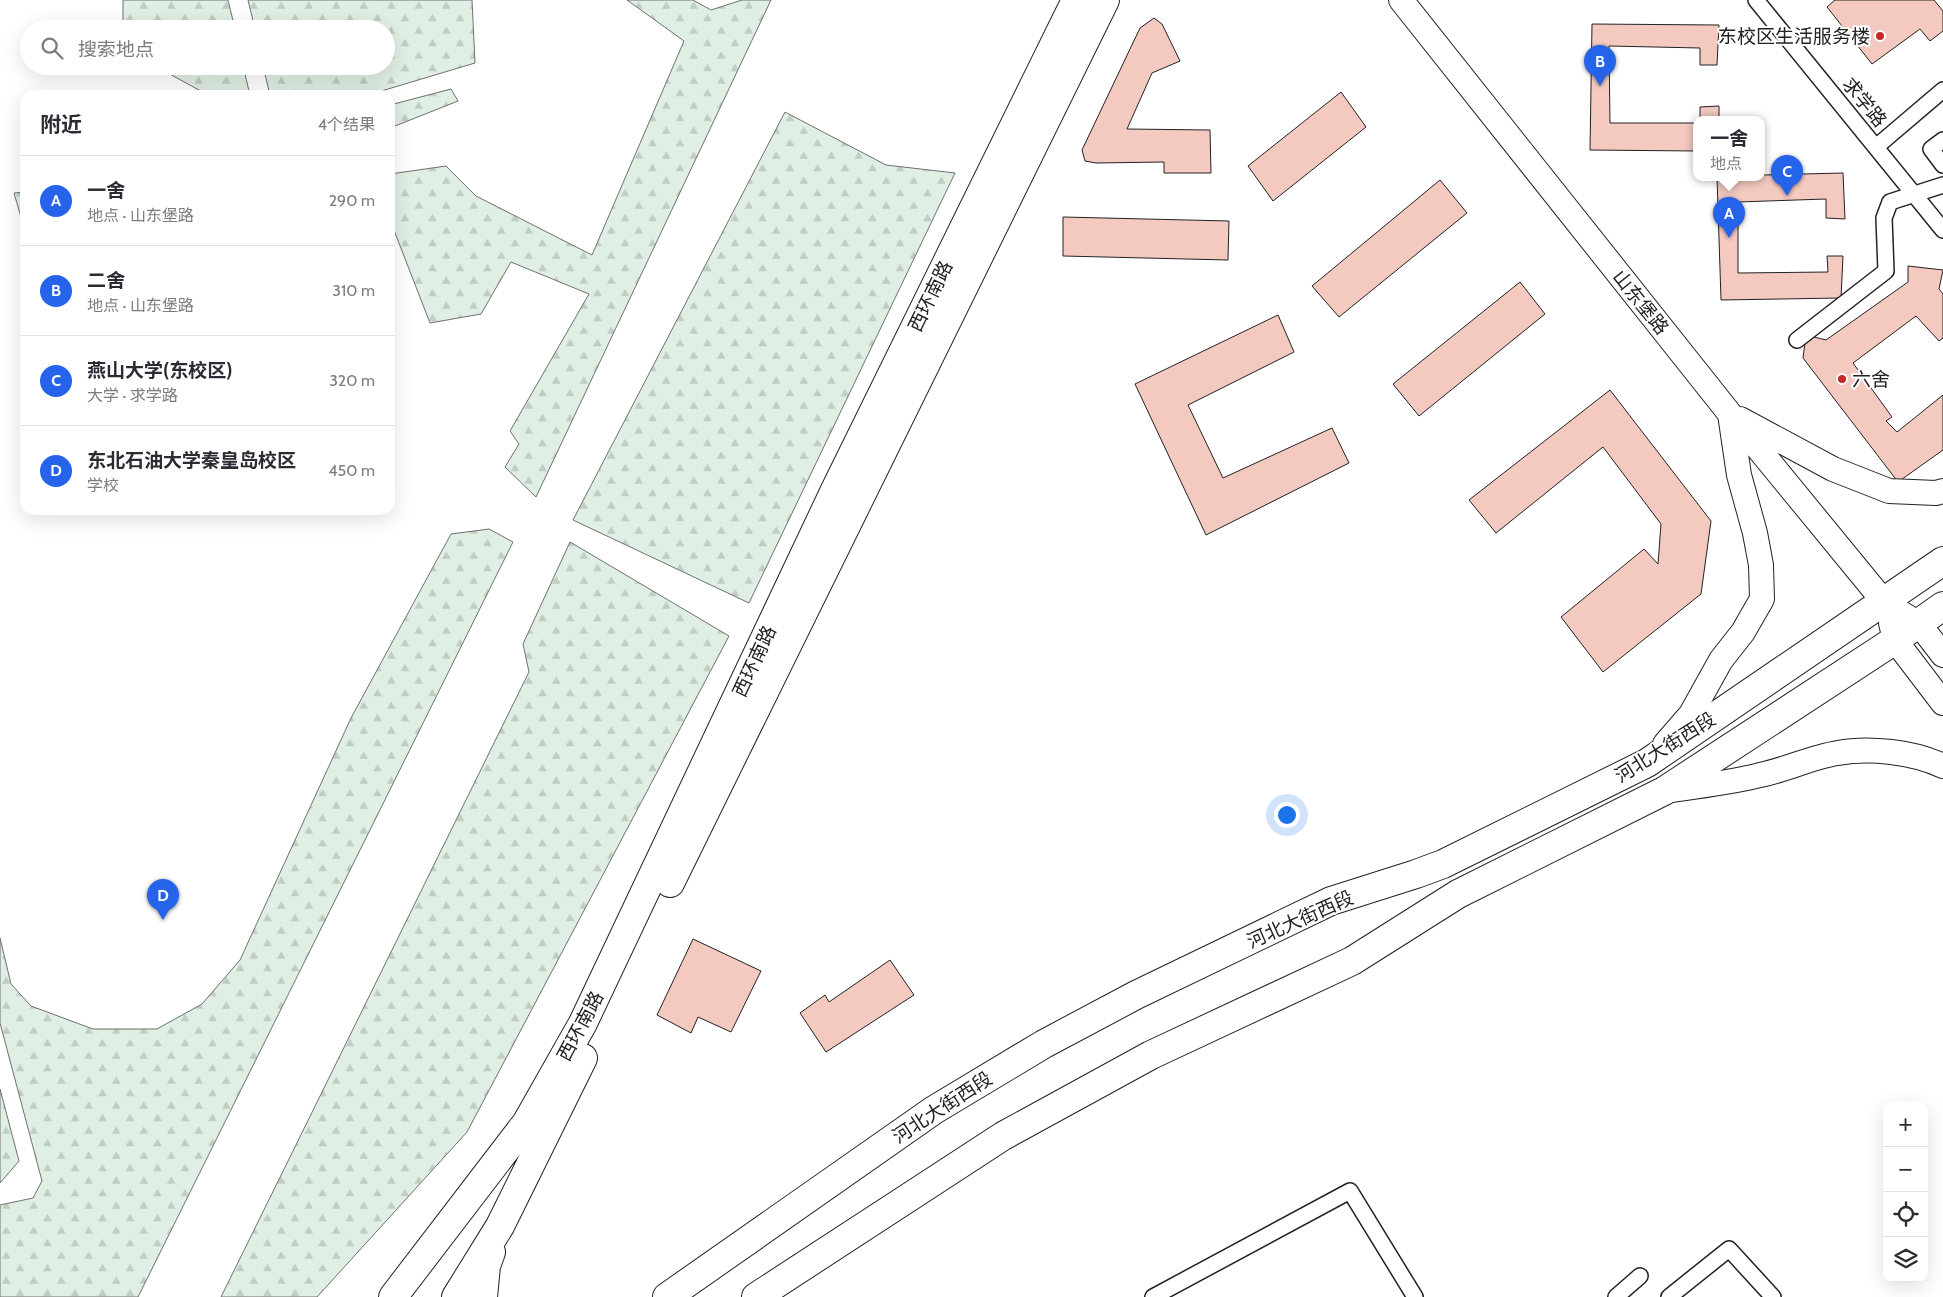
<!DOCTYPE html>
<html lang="zh">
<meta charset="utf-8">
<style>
:root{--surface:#fff;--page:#f2f2f3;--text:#2b2b33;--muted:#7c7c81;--line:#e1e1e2;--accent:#2563eb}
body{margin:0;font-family:Cabin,"Noto Sans SC",sans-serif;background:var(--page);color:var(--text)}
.controls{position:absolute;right:15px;bottom:15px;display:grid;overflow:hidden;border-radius:10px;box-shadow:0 5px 20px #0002}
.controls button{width:45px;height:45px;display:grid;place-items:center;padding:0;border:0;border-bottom:1px solid var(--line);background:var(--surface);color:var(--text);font:25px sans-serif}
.you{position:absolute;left:1286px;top:814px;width:18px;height:18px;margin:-12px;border:4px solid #fff;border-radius:50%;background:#1a73e8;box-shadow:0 0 0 8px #1a73e833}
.badge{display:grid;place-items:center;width:32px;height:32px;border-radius:50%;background:var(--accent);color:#fff;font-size:16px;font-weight:700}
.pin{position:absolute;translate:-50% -41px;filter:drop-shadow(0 1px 2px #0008)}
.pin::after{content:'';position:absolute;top:26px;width:18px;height:15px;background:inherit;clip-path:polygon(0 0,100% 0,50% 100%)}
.popup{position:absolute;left:1693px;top:116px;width:72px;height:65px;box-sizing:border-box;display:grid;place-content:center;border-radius:10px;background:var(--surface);filter:drop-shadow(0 1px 4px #0005);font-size:16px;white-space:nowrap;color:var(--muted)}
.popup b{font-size:19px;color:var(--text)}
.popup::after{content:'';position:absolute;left:50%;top:100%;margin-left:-10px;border:10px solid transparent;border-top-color:var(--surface)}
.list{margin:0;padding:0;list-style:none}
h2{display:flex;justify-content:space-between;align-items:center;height:65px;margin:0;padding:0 20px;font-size:21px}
h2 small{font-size:16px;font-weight:400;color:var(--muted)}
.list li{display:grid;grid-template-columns:32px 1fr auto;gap:15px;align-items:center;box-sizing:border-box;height:90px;padding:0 20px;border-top:1px solid var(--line)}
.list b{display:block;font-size:19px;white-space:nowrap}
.list p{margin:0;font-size:16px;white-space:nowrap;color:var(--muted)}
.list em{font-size:16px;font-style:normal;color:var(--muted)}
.icon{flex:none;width:28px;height:28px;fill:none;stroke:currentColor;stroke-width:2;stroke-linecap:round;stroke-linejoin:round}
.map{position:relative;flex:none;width:1943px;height:1297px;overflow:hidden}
.search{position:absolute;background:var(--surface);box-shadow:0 5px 20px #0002;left:20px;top:20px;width:375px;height:55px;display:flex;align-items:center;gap:12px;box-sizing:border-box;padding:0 18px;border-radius:28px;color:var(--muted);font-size:19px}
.panel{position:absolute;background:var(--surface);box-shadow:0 5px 20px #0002;left:20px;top:90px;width:375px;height:425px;border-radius:15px}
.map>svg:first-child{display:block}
</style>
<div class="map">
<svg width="1943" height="1297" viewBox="0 0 1943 1297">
<defs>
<pattern id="forest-firs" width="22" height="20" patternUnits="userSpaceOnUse" patternTransform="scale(1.25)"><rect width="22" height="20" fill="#e0efe3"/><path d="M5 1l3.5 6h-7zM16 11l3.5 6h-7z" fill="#c0cdc2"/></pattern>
</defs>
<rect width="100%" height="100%" fill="#fff"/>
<!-- forest -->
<path fill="url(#forest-firs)" stroke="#6f6f6f" d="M123,0H228L235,29H123Z
M248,0H472L475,63L368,95H270L263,66H386V29H255Z
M627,0H693L711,10L742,0H771L536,497L505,467L519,444L510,431L589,294L511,262L481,314L430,323L390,220V174L446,166L476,196L592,255L684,41Z
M155,66H243L250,95H208Z
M451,89L458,101L390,128V105Z
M785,112L886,165L955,173L749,603L573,520Z
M25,192V231L14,193Z
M489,529L513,542L138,1297H0V1205L33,1198L42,1181L0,1023V938L11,984L31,1006L93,1029H157L202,1004L240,960L351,718L451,534Z
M570,542L729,636L467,1132L317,1297H221L529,672L523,644Z
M0,1089L19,1161L0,1183Z"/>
<!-- building -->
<path fill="#f3c9c0" stroke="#222" d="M1835,0H1934L1943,11V31L1930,41L1920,29L1872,64L1827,7Z
M1154,18L1162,24L1180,61L1152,73L1127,129L1210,130L1211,173H1164V162L1096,163L1085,161L1082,150L1140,28Z
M1592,24L1719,25L1717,65H1700V48L1609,46L1610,123H1696V151L1590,150Z
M1341,92L1366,127L1273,201L1248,166Z
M1719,106V119H1700V107Z
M1843,173L1845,219L1826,218V199L1738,202V273L1828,272L1827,256H1843L1841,298L1721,300L1717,177H1762V175Z
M1440,180L1467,213L1339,317L1312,286Z
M1063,217L1229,221L1228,260L1063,256Z
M1908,266L1943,270L1939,289L1943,294V338L1939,341L1916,316L1853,363L1892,417L1886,421L1897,432L1943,395V450L1898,482L1803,358L1806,335L1826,340L1908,282Z
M1520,282L1545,314L1419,416L1393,384Z
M1278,315L1294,352L1188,405L1223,478L1332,428L1349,463L1206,535L1135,384Z
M1610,390L1711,521L1701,594L1603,672L1561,617L1644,549L1658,564L1661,524L1603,447L1496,533L1469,500Z
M693,939L761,971L731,1032L698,1017L691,1033L657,1015Z
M890,960L914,995L826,1052L800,1013L825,995L829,1002Z"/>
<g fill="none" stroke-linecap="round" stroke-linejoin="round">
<!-- street casing -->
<g stroke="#222" stroke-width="18">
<path id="street" d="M1756,0L1943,230
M1943,140L1931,149L1943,165
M1876,147L1943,90
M1797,340L1886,271L1884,218L1890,202L1943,185
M1153,1297L1350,1191L1415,1297
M1616,1297L1640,1276
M1669,1297L1729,1249L1773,1297"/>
</g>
<!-- primary casing -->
<g stroke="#222" stroke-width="26">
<path id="primary" d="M1401,0L1730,414L1885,603L1919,624L1943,655
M1740,419L1833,469L1889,491L1936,493L1943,491
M1891,623L1895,640L1943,703
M1665,744L1691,714L1721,660L1743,632L1762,599L1761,565L1755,533L1739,475L1730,414
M1666,791C1697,786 1729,783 1760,775C1786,770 1811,757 1838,753C1869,747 1914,752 1943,766"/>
</g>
<!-- highway casing -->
<g stroke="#222" stroke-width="30">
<path id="highway" d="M670,883L1105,0
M393,1297L527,1122L583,1023L835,490L1076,0
M456,1297L500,1226L583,1058
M483,1297L486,1266L491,1252
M667,1297L934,1110L1044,1044L1136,995L1331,901L1416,874L1443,864L1647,763L1943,561
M756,1297L1003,1136L1151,1055L1352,961L1458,894L1664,791L1895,640L1943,606"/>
</g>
<!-- street -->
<use href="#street" stroke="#fff" stroke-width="15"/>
<!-- primary -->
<use href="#primary" stroke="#fff" stroke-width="24"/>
<!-- highway -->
<use href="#highway" stroke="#fff" stroke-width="28"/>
</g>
<!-- markers -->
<g fill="#c62828" stroke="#fff" stroke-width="2">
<circle cx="1880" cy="36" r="5"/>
<circle cx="1842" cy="379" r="5"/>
</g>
<g text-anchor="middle" stroke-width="4" stroke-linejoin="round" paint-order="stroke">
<!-- poi labels -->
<g font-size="19" fill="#222" stroke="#fff" text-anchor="end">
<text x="1870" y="43">东校区生活服务楼</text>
<text x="1852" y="386" text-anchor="start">六舍</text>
</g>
<!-- street labels -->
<g font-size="19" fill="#222" stroke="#fff">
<text transform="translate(1865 102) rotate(51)" y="7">求学路</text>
<text transform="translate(930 296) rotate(-64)" y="7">西环南路</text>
<text transform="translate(1641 302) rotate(51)" y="7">山东堡路</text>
<text transform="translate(754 661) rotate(-65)" y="7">西环南路</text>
<text transform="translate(1665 747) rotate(-32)" y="7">河北大街西段</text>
<text transform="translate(1300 919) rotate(-24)" y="7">河北大街西段</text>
<text transform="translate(580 1026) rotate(-62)" y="7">西环南路</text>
<text transform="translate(942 1107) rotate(-33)" y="7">河北大街西段</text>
</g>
</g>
</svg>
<div class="controls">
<button>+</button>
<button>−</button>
<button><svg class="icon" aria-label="locate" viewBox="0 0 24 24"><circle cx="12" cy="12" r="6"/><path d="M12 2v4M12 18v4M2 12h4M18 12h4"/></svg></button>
<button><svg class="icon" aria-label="layers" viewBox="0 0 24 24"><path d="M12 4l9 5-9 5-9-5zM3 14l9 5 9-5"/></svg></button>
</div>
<div class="you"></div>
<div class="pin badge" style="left:1729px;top:238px">A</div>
<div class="popup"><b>一舍</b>地点</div>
<div class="pin badge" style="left:1600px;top:86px">B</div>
<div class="pin badge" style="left:1787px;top:196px">C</div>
<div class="pin badge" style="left:163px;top:920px">D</div>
<div class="search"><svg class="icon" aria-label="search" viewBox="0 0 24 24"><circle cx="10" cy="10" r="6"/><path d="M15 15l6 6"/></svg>搜索地点</div>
<section class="panel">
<h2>附近<small>4个结果</small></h2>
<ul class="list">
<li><span class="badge">A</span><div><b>一舍</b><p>地点 · 山东堡路</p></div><em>290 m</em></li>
<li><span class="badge">B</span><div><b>二舍</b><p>地点 · 山东堡路</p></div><em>310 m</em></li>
<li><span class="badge">C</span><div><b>燕山大学(东校区)</b><p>大学 · 求学路</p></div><em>320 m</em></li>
<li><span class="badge">D</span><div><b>东北石油大学秦皇岛校区</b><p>学校</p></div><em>450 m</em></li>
</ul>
</section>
</div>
